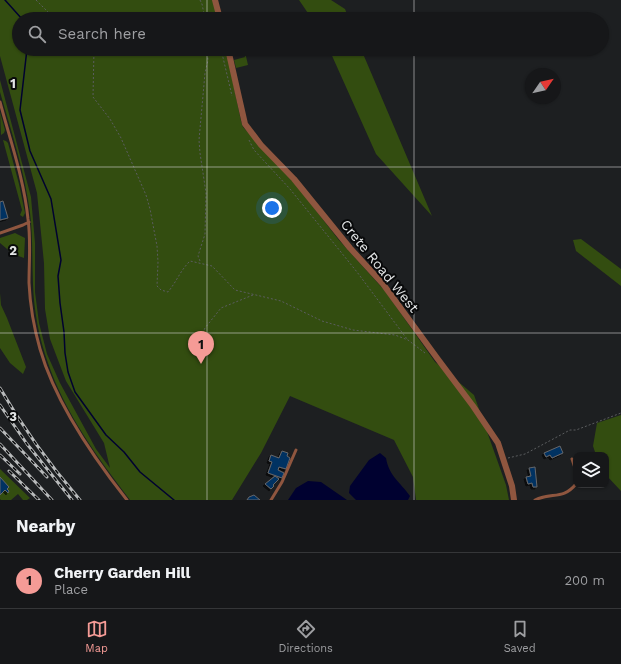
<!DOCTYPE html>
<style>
:root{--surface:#161719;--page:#1f2022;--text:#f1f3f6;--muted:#9e9fa2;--line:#353638;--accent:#f59b96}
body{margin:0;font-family:"Work Sans",sans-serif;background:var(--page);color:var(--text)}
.controls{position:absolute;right:12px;bottom:12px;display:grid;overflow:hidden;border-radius:8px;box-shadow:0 1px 3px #0004}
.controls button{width:36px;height:36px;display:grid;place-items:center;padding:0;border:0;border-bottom:1px solid var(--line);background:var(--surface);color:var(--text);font:20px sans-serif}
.compass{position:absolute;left:525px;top:68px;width:36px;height:36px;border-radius:50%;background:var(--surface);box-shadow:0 1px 3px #0004;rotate:56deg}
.you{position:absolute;left:272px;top:208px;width:14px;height:14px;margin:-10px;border:3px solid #fff;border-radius:50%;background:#1a73e8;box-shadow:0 0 0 6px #1a73e833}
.badge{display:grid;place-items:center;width:26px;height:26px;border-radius:50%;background:var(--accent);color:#111;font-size:13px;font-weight:700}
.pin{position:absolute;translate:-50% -33px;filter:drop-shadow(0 1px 2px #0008)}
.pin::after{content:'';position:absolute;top:21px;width:14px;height:12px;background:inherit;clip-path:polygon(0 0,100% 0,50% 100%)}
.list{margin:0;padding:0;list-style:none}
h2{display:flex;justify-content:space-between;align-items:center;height:52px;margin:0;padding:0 16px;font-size:17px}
h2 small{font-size:13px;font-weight:400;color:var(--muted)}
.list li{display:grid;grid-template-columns:26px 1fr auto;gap:12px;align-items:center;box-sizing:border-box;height:56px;padding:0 16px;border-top:1px solid var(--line)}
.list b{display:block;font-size:15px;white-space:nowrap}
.list p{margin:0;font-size:13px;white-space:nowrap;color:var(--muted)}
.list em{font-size:13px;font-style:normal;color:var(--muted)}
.icon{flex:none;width:22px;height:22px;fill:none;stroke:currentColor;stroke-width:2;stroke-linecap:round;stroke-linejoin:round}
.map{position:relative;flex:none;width:621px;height:500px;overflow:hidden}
.search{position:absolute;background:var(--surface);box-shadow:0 1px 3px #0004;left:12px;right:12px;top:12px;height:44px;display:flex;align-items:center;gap:10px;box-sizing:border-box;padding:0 14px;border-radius:22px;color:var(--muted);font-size:15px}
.sheet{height:108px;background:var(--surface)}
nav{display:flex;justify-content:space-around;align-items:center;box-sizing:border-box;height:56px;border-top:1px solid var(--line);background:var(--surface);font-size:11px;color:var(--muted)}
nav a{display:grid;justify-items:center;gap:2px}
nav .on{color:var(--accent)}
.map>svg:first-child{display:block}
</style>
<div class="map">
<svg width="621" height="500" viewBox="0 0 621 500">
<defs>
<filter id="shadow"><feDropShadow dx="-2" dy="2" stdDeviation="0" flood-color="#0009"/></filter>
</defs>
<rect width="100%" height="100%" fill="#1d1f21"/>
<!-- green -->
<path fill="#334d10" d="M0,0H213L219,19H19V49H226L241,121L243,127L293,181L338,239L385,291L435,362L474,395L506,485L509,500H416L413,477L394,440L290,396L261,453L232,500H130C98,458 65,413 48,363C39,338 34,311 33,285C32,261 33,237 30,213C25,172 11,131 0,92V80L31,197L35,243V292L39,323L47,354L60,383L96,449L110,468L104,443L66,381L50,339L45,309L44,263L37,193L0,56Z
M299,0H331L345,9L349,19H312Z
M329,49H361L432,216L376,154Z
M245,52L248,65L236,68L234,60L245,57L244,54L233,56V55Z
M0,112L5,130L4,133L1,135Z
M3,140L6,141L8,143L19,184L25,213L23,217L20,215L22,210Z
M15,233L25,238L24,258L13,254L0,243V238Z
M581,239L621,269V286L576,251L573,240Z
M0,293L1,305L7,318L26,367L23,374L10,363L0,348Z
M621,415V491L606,475V455H596L593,446L597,423Z
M0,469L30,498L27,500H23L18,494L11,500H1L0,499Z"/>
<!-- water -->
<path fill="#000130" d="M380,453L386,458C389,476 400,482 410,496L408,500H356L349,493L350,486L369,460Z
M308,481L321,482L347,500H288L296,488Z"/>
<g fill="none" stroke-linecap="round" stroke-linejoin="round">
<!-- stream -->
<path stroke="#000130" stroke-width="1.5" d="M5,0L22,19
M27,49L20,110L30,151L51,199L61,260L58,276L60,303L64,332L65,353L68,372L75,392L106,435L124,452L140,472L174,500"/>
</g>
<!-- building -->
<path fill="#033062" stroke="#65676a" filter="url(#shadow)" d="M3,201L8,218L0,220V202Z
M199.5 352a2.5 2.5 0 1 1 5 0a2.5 2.5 0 1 1-5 0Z
M560,446L563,453L552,458L550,455L546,457L544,453Z
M282,451L288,453L287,456L290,458L286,469L279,467L278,470L284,473L282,478L268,473L272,462L269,461L271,455L279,458Z
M535,467L537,487H533L532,483L528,484L526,477L531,476L529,468Z
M275,476L279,479L273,485L274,486L271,489L265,484Z
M0,477L9,487L7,489L9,491L8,493L5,490L0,495Z
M254,495L260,500H247L249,497Z"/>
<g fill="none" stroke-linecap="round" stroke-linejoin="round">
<!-- path -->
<path stroke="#5b5d5f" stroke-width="1" stroke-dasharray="2 2" stroke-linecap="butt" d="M36,0L55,19
M200,0L202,4L205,19
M94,49L93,97L110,119L121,138L146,195L150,209L157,246L158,262L157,286L161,290L168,292C177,281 180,271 190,261L212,266L235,290L281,301L322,321L353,330L395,335L408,340L425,353
M221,49L232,96
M249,140L254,150L290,189L357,272L407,339
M200,261L198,256L205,234L206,193L200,153L199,140L205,73L208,60L207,49
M201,337L205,328L221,308L253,295
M508,458L525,454L570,430H576L621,413"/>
<!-- service -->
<path stroke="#8f563f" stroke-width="3" d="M0,102C10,140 24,179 28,219C31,240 29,262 29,283C30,305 34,328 40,349C55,401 93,457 127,500
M0,233L23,225L29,222
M572,459L576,471
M271,500L282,482L296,450
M535,500C552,492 563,500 576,484"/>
<!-- minor -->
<path stroke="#8f563f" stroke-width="6" d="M215,0L220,19
M228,49L245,124L261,145L294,179L350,248L383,284L437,358L473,406L498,443L512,486L514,500"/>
<!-- rail casing -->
<g stroke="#b8babb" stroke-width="3">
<path id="rail" d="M0,388C23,428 50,465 80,500
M0,405L27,444L72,500
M0,428L47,477
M0,444L52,500
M0,455L20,474
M9,471L39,500"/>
</g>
<!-- rail -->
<use href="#rail" stroke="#08090a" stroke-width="1.5" stroke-dasharray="4.5" stroke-linecap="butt"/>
</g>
<!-- grid -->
<path fill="none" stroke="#e2e4e5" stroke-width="1" stroke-opacity="0.55" d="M207,0V19M414,0V19M207,49V500M414,49V500M0,167H621M0,333H621"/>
<g text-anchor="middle" stroke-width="4" stroke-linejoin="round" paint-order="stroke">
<!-- street labels -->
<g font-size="14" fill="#e2e4e5" stroke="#08090a">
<text transform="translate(380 266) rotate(51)" y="5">Crete Road West</text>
</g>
</g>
<g font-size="13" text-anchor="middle" font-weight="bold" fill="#e2e4e5" stroke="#08090a" stroke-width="4" stroke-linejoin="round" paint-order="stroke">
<text x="13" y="88">1</text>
<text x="13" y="255">2</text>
<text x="13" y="421">3</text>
</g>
</svg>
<div class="controls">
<button><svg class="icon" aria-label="layers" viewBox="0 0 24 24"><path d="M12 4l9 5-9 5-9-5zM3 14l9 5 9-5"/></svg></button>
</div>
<svg class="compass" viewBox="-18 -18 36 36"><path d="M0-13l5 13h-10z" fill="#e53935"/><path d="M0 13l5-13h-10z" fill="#9e9fa2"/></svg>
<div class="you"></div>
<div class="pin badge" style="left:201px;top:364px">1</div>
<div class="search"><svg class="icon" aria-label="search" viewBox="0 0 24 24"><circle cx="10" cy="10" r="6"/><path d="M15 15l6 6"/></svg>Search here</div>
</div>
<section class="sheet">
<h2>Nearby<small></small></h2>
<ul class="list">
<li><span class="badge">1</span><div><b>Cherry Garden Hill</b><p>Place</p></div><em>200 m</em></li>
</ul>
</section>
<nav>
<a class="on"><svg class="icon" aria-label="map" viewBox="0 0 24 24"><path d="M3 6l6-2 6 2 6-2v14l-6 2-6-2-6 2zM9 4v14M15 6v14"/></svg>Map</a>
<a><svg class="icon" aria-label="directions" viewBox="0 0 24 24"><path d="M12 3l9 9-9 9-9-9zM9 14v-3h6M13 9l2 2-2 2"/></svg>Directions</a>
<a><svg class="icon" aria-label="saved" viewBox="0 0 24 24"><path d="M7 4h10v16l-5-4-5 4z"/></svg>Saved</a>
</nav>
